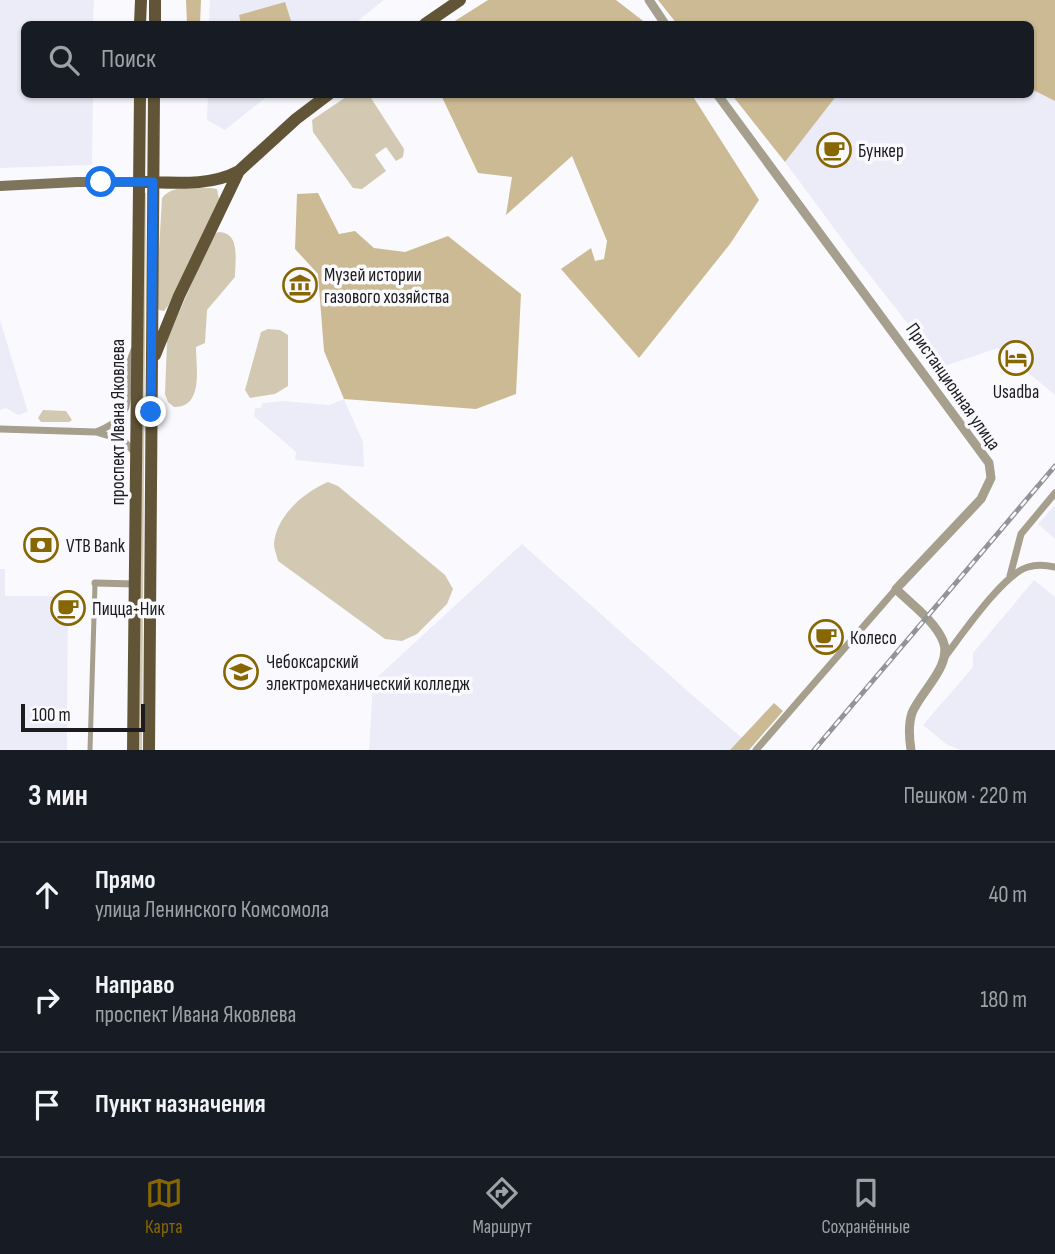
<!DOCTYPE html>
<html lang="ru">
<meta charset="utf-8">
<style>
:root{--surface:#171b24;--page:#242831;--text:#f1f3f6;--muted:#9ea1a6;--line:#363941;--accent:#876702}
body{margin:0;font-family:"Sofia Sans Condensed",sans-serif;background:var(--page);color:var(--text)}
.scale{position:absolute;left:21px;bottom:18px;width:124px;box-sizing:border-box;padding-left:7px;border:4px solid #1c1c1e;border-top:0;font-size:19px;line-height:24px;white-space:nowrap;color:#1c1c1e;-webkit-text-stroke:5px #fafafe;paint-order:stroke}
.stop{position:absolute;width:21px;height:21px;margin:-16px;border:5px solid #1a73e8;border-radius:50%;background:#fff}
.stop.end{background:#1a73e8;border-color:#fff;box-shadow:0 2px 7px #0008}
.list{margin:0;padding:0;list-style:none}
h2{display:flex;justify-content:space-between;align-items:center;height:91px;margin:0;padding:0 28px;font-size:30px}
h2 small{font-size:23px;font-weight:400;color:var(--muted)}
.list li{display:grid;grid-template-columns:46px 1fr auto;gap:21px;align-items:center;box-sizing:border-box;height:105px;padding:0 28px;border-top:2px solid var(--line)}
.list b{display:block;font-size:26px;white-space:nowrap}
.list p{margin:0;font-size:23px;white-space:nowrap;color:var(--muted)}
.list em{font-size:23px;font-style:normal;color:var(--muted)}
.icon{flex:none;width:38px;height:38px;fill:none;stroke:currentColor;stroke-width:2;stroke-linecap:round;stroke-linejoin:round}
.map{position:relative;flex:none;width:1055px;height:750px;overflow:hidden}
.search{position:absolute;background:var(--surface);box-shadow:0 2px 5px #0004;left:21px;right:21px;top:21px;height:77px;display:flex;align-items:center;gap:18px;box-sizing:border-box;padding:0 24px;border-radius:10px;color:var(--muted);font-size:26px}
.sheet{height:406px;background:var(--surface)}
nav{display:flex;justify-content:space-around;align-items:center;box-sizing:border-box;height:98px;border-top:2px solid var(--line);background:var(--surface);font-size:19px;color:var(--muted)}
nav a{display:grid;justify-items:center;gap:4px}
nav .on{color:var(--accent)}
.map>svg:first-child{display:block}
</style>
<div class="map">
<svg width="1055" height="750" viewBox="0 0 1055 750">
<rect width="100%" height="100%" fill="#fafafe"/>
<!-- built -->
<path fill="#ececf8" d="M0,0H94L93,24H24V94L93,95L92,165L0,168Z
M210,0H384L354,24H209Z
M1031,89L1055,101V395L998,348L942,367L853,254L785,162L837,95L1030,94Z
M208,95V94L269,95L225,130L207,120Z
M0,320L28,412L18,415L6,408L0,410Z
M344,399L363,442L364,467L295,460L296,452L254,416L255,408H261L262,403L284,401L329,405Z
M1055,505V539L1038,524Z
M522,544L691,694L742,738L730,750H369L373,681Z
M0,569H5V596H68L67,750H0Z
M1034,580L1055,597V750H960L946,744L923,725L973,667V653Z"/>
<!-- green -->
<path fill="#d3c9b2" d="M349,95H369L404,149L403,157L396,161L386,147L375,155L386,171L362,189L353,188L313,132L312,120Z
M211,188L217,189L219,199L168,306L164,311L159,310L156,303L162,198C172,184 196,188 211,188Z
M143,193H146L142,750H138Z
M218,232C241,232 235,260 235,277L207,310L205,343L196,347C196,367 204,408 174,407L168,402L165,394L167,340L213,235Z
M268,329L280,330L288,335V386L275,394L250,398L245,390L261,332Z
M43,410L66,411L72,420L69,422H41L38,418Z
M328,482L338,486L445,575L453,589L447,604L417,634L402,641L385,639L278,561C277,556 274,549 274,544C276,516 304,492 328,482Z"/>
<!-- forest -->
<path fill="#cbba93" d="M186,0H201L200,24H187Z
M488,0H616L647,24H450Z
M658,0H1055V101L1031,89L1030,24H899L893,21L890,24H677Z
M285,2L292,24H241L239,15Z
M441,95H692L759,200L730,244L639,358L561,269L591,248L595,261L604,259L607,241L572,156L506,215L512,177L478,173Z
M732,95H837L785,162Z
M318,193L339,234L355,231L374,248L405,252L448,236L521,294L516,394L476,409L344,399L324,351L318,274L295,249L297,194Z
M774,703L783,711L749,750H730Z"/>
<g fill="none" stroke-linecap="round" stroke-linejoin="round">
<!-- pedestrian -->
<path stroke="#a69f8e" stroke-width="5" d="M90,750L95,583"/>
<!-- minor -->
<path stroke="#a69f8e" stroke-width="7" d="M0,429L96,432L123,440L135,453
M96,432C147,412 116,390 134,350
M1010,576L1021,534L1055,493
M95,583L135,584
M944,658C961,636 1003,574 1028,567C1037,564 1046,565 1055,567
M756,750L896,589"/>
<!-- tertiary -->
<path stroke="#a69f8e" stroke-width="9" d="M649,0L665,24
M717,94L989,463L991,478L981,499L896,589C911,604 935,621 943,641C953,665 921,691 912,713C908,725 909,737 911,750"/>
<!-- secondary -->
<path stroke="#7e745b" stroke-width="10" d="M0,186L77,182H139"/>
<!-- primary -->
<path stroke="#625537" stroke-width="12" d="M140,24L141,0
M155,24V0
M425,24L460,0
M146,182C178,183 211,186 239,171L296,119L329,94
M155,355L179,296L239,171
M133,750L140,94
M149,750L154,94"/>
<!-- rail casing -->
<g stroke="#949497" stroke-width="5">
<path id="rail" d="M814,750L1055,466"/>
</g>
<!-- rail -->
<use href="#rail" stroke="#fafafe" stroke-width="2.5" stroke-dasharray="8" stroke-linecap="butt"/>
</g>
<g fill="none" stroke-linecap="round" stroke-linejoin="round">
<!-- route -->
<path stroke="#1a73e8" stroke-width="9" d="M101,182H153L151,412"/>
</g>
<!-- icons -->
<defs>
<g id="cafe-ring" transform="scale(1.75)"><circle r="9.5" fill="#fafafe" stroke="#876702" stroke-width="1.5"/><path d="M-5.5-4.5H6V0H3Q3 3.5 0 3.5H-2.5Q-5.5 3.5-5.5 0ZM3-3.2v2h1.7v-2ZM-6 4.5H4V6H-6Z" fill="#876702"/></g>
<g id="museum-ring" transform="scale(1.75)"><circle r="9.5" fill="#fafafe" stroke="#876702" stroke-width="1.5"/><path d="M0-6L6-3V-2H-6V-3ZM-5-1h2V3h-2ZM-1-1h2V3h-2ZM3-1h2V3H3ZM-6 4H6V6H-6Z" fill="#876702"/></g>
<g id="hotel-ring" transform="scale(1.75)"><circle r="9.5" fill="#fafafe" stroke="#876702" stroke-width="1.5"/><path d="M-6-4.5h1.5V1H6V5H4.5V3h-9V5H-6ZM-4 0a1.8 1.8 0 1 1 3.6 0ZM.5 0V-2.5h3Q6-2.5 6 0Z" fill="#876702"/></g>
<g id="bank-ring" transform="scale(1.75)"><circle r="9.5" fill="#fafafe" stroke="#876702" stroke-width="1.5"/><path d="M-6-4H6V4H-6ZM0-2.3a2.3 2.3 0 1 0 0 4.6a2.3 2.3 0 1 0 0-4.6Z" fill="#876702"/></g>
<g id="university-ring" transform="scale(1.75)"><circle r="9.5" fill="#fafafe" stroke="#876702" stroke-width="1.5"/><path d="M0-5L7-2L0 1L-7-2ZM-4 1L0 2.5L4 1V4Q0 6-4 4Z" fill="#876702"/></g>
</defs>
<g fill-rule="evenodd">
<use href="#cafe-ring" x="834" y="150"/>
<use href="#museum-ring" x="300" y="285"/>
<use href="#hotel-ring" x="1016" y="358"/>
<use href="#bank-ring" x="41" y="545"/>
<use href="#cafe-ring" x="68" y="608"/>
<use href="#cafe-ring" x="826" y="637"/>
<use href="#university-ring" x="241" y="672"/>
</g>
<g text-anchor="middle" stroke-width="7" stroke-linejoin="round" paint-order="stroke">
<!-- poi labels -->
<g font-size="19" fill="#1c1c1e" stroke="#fafafe" text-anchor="start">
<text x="858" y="157">Бункер</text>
<text x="324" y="281">Музей истории<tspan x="324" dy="22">газового хозяйства</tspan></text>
<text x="1016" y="398" text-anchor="middle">Usadba</text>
<text x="66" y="552">VTB Bank</text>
<text x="92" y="615">Пицца-Ник</text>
<text x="850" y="644">Колесо</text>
<text x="266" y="668">Чебоксарский<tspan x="266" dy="22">электромеханический колледж</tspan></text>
</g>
<!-- street labels -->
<g font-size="19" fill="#1c1c1e" stroke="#fafafe">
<text transform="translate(954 386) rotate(55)" y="7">Пристанционная улица</text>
<text transform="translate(117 422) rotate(-90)" y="7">проспект Ивана Яковлева</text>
</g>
</g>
</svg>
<div class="scale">100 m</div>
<div class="stop" style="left:101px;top:182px"></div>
<div class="stop end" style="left:151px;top:412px"></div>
<div class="search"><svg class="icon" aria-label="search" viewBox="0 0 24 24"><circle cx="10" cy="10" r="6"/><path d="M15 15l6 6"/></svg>Поиск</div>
</div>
<section class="sheet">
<h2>3 мин<small>Пешком · 220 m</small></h2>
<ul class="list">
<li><svg class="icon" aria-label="ahead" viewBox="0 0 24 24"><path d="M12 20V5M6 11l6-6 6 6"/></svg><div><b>Прямо</b><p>улица Ленинского Комсомола</p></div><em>40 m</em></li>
<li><svg class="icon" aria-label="right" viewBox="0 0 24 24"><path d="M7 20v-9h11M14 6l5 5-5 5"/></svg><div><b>Направо</b><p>проспект Ивана Яковлева</p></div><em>180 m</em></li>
<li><svg class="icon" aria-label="arrive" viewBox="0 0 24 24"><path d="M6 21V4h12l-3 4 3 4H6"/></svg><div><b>Пункт назначения</b></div></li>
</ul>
</section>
<nav>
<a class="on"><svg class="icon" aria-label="map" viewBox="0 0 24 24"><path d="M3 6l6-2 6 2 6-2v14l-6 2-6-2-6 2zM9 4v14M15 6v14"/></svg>Карта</a>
<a><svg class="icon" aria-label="directions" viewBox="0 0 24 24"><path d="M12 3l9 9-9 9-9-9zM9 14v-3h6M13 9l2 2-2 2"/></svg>Маршрут</a>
<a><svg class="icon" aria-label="saved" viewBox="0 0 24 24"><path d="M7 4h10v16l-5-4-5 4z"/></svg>Сохранённые</a>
</nav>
